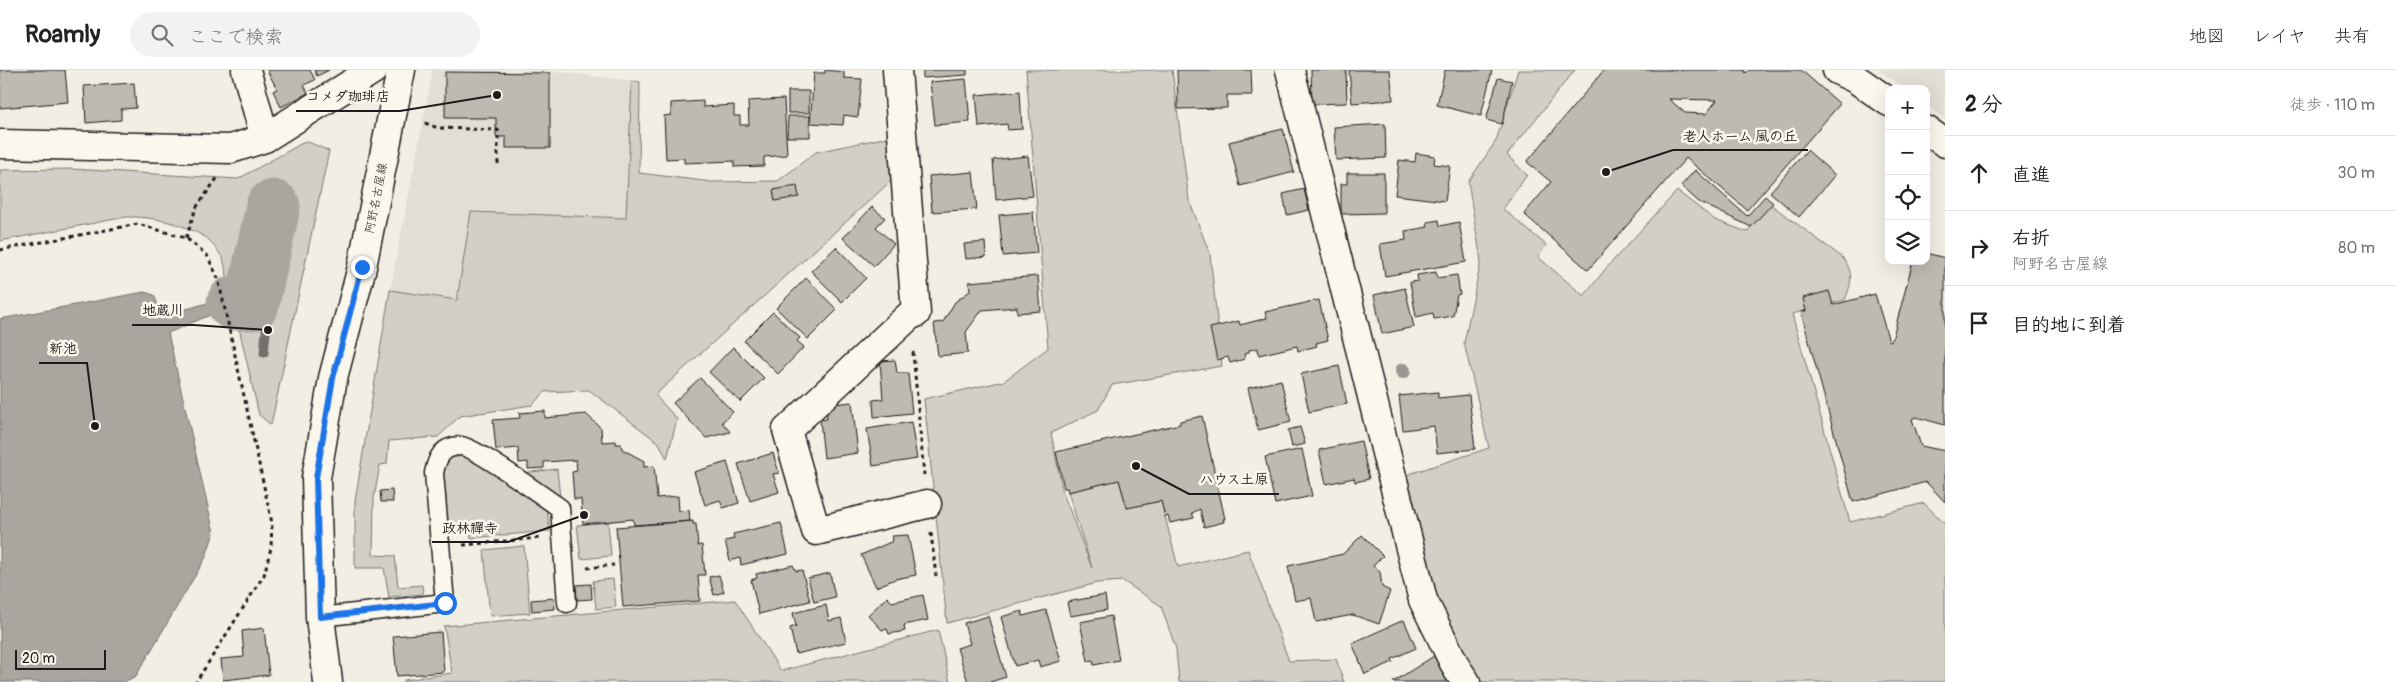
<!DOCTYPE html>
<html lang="ja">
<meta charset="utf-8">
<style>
:root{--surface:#fff;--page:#f2f2f2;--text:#222;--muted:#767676;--line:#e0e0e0}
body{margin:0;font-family:Pangolin,"Klee One",sans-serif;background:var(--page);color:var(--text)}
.controls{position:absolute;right:15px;top:15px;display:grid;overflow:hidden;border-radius:10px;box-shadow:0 5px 20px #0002}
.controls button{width:45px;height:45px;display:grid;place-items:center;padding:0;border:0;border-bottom:1px solid var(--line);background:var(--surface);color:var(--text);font:25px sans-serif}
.scale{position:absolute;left:15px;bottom:12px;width:91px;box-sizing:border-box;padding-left:5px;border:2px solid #1c1c1c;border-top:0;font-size:14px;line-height:18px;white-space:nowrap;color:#1c1c1c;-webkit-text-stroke:4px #fbf7ec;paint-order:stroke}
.stop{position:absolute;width:15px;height:15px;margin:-11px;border:4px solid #1a73e8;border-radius:50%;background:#fff}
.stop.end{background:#1a73e8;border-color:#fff;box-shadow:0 1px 5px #0008}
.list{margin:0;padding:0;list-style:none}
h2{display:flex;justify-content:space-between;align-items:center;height:65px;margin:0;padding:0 20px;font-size:21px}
h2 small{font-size:16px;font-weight:400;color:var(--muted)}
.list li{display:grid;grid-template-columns:32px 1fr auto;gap:15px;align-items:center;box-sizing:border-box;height:75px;padding:0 20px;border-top:1px solid var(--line)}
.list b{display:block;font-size:19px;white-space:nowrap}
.list p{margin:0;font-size:16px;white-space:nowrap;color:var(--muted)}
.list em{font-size:16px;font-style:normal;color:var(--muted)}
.icon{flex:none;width:28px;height:28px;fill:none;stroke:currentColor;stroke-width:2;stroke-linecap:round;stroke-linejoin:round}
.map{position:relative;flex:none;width:1945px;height:612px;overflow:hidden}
header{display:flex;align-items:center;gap:30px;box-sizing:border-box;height:70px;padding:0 25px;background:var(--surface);border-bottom:1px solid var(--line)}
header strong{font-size:24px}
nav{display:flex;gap:28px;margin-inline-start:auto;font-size:18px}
.search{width:350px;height:45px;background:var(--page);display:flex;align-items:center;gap:12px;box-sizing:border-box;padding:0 18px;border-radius:28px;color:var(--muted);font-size:19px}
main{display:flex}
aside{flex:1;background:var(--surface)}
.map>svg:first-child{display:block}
</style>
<header>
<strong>Roamly</strong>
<div class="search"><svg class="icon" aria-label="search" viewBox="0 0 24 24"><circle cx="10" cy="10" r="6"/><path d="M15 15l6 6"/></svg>ここで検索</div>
<nav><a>地図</a><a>レイヤ</a><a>共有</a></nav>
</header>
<main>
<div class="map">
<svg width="1945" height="612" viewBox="0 0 1945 612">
<rect width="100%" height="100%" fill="#f2eee4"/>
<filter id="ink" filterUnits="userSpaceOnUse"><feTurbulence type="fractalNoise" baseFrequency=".02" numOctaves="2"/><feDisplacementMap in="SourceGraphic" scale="10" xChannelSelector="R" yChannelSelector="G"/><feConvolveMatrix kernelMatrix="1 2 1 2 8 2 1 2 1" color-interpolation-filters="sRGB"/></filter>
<g filter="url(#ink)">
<!-- built -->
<path fill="#e2ded5" d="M433,0L553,1L632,11L626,148L471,142L457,231L390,220Z
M1879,0H1945V49L1926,35V19H1905Z"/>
<!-- green -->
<path fill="#d2cfc6" stroke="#777671" d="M1026,0H1172L1189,130L1210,184L1222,296L1112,315L1098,340L1051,363L1063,423L1092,498L1068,422L1119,410L1127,438L1161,431L1178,497L1248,480L1289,591L1336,589L1344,612H1179L1176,579L1161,536L1123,511L1097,513L947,553L924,329L1004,311L1048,278Z
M1518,0H1575L1507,85L1527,105L1503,139L1546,175L1538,187L1584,226L1608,196L1677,121L1715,150L1747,162L1756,151L1766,131L1843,188C1854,203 1852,213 1845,230L1792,244L1850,452L1924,433L1945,454V612H1481L1468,593L1432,524L1403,406L1489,378L1464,273L1481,191L1468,112L1496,71Z
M632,11L640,12L639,103L712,112L778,111L816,82L888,67L891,111L655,325L677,349L667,389L659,373L589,320L545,322L532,335L460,346L438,367L389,371L387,394L380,395L374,428L373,485L395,486L398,517L422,515L423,524L389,527L384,498H355V431L390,220L457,230L471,142L626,148Z
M306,71L329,81L271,355L259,345L223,188C218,182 212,171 205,167C182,153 152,146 126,147L0,171V100L72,99L238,109Z
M462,386L474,390L547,441L550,461L471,468L470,458L447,459C446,443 436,398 450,388C453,387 459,387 462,386Z
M557,399L560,428L522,403Z
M608,452L611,486L581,489L577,455Z
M524,476L530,543L490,546L484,480Z
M613,509L616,537L596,539L593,511Z
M735,530L781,601L938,560L950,612H404V610L452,603L444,556Z"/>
<!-- water -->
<path fill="#a9a6a0" stroke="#716f6b" d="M144,222L154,225L162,246L211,232L215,243L168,263L214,463L205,489L136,606L124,612H0V249Z"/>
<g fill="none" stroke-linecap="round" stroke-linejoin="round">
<!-- stream -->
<path stroke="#716f6b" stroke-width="9" d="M264,283L271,211"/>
<!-- river -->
<path stroke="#a9a6a0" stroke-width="55" d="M234,233H252L273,137"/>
</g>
<!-- building -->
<path fill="#bdbab1" stroke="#1c1c1c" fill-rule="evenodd" d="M0,0H65L68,32L0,38Z
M267,0H310L315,10L304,15L308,23L281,37L273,21L277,19Z
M314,0H329L317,6Z
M825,0L844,2V8L862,9L858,47L844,45L843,55L810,53L814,3H825Z
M923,0H967V5L923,8Z
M1177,0H1251L1252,25H1227V38L1178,39Z
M1311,0H1346L1347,33L1312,34Z
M1349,0H1390L1393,30L1352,33Z
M1445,0H1492L1481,46L1437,35Z
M1604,0H1744L1746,3L1749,0H1801L1840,34L1747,140L1686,88L1588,200L1524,144L1551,112L1527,92ZM1669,29L1717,30L1706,44L1685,43Z
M445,2L550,3V78H506V67H496V48H445Z
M1498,8L1512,11L1502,54L1486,50Z
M966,9L970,52L935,55L930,12Z
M134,13L136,38L121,39V50L86,53L84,16Z
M788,21H809V43H788Z
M1020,21L1022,59L1008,60L1007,54L979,57L976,25Z
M784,29L787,85L764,87V96L734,97V91L684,93V88L666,89L664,46L671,45V33L703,31V37L734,35V46H740V55H749L748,31Z
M788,46H810V67H787Z
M1385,54L1386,88L1336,90L1334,57Z
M1283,59L1294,102L1240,116L1229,72Z
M1807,80L1835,105L1799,147L1770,122Z
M1416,83L1435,86L1434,94L1450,96L1445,131L1395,125L1399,90L1415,92Z
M1028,86L1033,126L996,130L993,90Z
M1695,100L1747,146L1765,126L1773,133L1751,157L1699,132L1681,116Z
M973,102L977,139L932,142L929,106Z
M1347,103H1384V143L1341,144V114H1347Z
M797,116L799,127L775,131L773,120Z
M1304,119L1309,140L1287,145L1283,124Z
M872,137L885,148L876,157L894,174L874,196L843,168Z
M1033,142L1037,183L1003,186L999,145Z
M1439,150L1440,156L1459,152L1466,192L1385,206L1380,174L1406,170L1405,161L1428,157L1427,152Z
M985,172L986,187L966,189L964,174Z
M836,177L866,208L842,232L811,201Z
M1926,183L1945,188V355L1916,347L1912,349L1921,376L1945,381V432L1926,412L1853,432L1801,242L1806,241L1803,228L1829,221L1833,235L1875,224L1889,271L1892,270L1913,191H1926Z
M1436,202L1437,208L1457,205L1460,224L1457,225L1453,246L1434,249L1433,243L1416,247L1410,212L1418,211L1417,205Z
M1038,206L1041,241L1017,243V237L982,240L966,262L968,283L938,286L934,253L943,252L955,232L970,221L969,212Z
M806,208L837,240L808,269L776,238Z
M1405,218L1414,257L1382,264L1374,225Z
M1319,230L1328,270L1316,273L1317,276L1298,281L1297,276L1259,285L1258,278L1249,280V282L1244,284L1245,289L1230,293L1228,287L1217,290L1210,258L1239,251L1240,255L1267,248L1265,242Z
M773,242L800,268L797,271L804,277L778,304L744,271Z
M733,277L764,308L740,332L709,302Z
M895,290L897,303H908L912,343L874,347L873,330L883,329L880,291Z
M1339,296L1347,334L1309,342L1301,304Z
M700,308L733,342L722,352L730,362L706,368L673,333Z
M1281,310L1291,352L1258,360L1248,318Z
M1438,322V328L1469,325L1475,379L1437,383L1434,356L1403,360L1399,326Z
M852,332L858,383L824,388L820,350L827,349L826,335Z
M545,341V348L586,344L601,358L602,372L616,371V374H621L622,379L644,391V397L654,396L657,428L678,426L679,441L689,440L690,451L634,455L633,449L583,454L581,429H574L572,402L577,401L576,390L544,392V398L528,399V392L519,393L518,378L496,380L493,350L520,348L519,343Z
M1202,346L1225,449H1223L1224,452L1204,457L1200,439L1192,443L1194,448L1170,453L1168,446L1165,447L1161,431L1127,438L1119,410L1068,422L1067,418H1064L1056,382L1180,354V351Z
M911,352L917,389L873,396L867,359Z
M1300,357L1305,374L1292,377L1288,360Z
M1361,371L1369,409L1355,412L1354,408L1326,414L1319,380Z
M1302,379L1312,426L1275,434L1265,387Z
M773,383L779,403L773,404L779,422L750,431L738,394Z
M727,392L739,433L723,438L720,430L705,435L694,402Z
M392,420L393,432H381L380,421Z
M693,451V454H696L698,476L702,475L705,505H698L700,531L623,537L616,457Z
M781,453L788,484L741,495L740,488L730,491L725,471L734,469L733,464Z
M908,465L916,505L895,509L876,517L861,485L893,471L892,466Z
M1362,465L1383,486L1373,496L1380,502L1382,517L1390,521L1379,554L1353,545L1316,552L1311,528L1295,531L1288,496L1343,484Z
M793,495L796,501L802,500L810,531L759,544L751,510L757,508L756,504Z
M830,503L835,527L814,532L808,508Z
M719,505L724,522L714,525L709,507Z
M591,514L592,529L577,530L576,515Z
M923,525L928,550L904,555L905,561L889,564L887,559L882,560L868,545L887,527L892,532Z
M1105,525L1107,540L1070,546L1067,532Z
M554,528L555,539L532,541L531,530Z
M826,535L829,551L841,548L846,572L796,584L790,558L796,556L793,543Z
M1046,540L1061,591L1040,597L1038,590L1015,596L1001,547L1022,541L1023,546Z
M988,546L1006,607L990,612H968L957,578L970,574L964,553Z
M1111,546L1119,590L1094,595L1093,590L1088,591L1080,552Z
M1404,550L1416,578L1392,589L1393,592L1365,604L1352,573Z
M264,558L269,605L223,610L221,589L244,587L242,561Z
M441,562L444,602L397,606L393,566Z
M1434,586L1449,612H1393Z"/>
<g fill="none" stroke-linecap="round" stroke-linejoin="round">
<!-- lane casing -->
<g stroke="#1c1c1c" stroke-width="21">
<path id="lane" d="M320,547L445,533L434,403C437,388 442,376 461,376C475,377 544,427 560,438L567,533"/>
</g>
<!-- street casing -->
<g stroke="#1c1c1c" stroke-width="31">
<path id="street" d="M246,0L265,68
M897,0L916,243L909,246L787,360L816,461L927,434
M1290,0L1423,530L1457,599L1466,612
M1837,0L1856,9L1889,32
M1926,60L1945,73
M0,74L231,79L265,68L373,0"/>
</g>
<!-- secondary casing -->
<g stroke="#1c1c1c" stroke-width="31">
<path id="secondary" d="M328,612L320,547L316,408L333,308L362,197L401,0"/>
</g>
<!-- path -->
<path stroke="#1c1c1c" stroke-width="3" stroke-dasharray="4 4" stroke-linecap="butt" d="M425,53L438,58L498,60V97
M186,168L196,138L218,107
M0,180L138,154L186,168L207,185L218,208L272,453L271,478L264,505L196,612
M913,282L924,405
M931,463L936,506
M463,475L539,468
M587,498L614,495"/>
<!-- lane -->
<use href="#lane" stroke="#fbf7ec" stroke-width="18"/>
<!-- street -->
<use href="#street" stroke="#fbf7ec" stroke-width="28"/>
<!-- secondary -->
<use href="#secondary" stroke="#fbf7ec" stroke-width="28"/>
</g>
<!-- trees -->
<circle fill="#9b9892" cx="1403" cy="301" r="8"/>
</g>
<g fill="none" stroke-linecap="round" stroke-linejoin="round" filter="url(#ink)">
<!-- route -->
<path stroke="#1a73e8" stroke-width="6" d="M362,197L333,308L316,408L320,547L445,533"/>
</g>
<g text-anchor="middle" stroke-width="5" stroke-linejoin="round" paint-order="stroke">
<!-- street labels -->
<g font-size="12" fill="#1c1c1c" stroke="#fbf7ec">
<text transform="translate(376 128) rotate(-79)" y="4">阿野名古屋線</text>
</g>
</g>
<!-- callouts -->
<path fill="none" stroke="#1c1c1c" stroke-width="2" d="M497 25L400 41H296M1606 102L1673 80H1808M268 260L194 255H132M95 356L87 293H39M1136 396L1189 424H1279M584 445L508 472H432"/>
<g fill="#1c1c1c" stroke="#fbf7ec" stroke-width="2">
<circle cx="497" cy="25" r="5"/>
<circle cx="1606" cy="102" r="5"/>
<circle cx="268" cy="260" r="5"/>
<circle cx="95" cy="356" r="5"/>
<circle cx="1136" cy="396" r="5"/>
<circle cx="584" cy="445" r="5"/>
</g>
<g font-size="14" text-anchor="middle" font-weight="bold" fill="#1c1c1c" stroke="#fbf7ec" stroke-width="5" stroke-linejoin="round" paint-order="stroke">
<text x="348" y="31">コメダ珈琲店</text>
<text x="1740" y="71">老人ホーム 風の丘</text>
<text x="163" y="245">地蔵川</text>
<text x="63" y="283">新池</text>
<text x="1234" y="414">ハウス土原</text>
<text x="470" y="463">政林禪寺</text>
</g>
</svg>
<div class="controls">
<button>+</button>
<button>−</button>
<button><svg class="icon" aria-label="locate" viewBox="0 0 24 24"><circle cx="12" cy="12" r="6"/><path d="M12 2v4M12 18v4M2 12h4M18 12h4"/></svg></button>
<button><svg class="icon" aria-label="layers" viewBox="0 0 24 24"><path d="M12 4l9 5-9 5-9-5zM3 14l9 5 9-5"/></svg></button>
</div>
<div class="scale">20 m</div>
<div class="stop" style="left:445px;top:533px"></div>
<div class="stop end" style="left:362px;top:197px"></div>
</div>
<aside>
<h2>2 分<small>徒歩 · 110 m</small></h2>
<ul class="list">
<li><svg class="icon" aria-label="ahead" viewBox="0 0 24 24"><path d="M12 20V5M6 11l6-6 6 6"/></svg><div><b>直進</b></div><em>30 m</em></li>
<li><svg class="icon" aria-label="right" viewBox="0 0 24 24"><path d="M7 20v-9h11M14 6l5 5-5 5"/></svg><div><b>右折</b><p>阿野名古屋線</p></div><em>80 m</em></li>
<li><svg class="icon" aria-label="arrive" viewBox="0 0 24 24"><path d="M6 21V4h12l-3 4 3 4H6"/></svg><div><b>目的地に到着</b></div></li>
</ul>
</aside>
</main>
